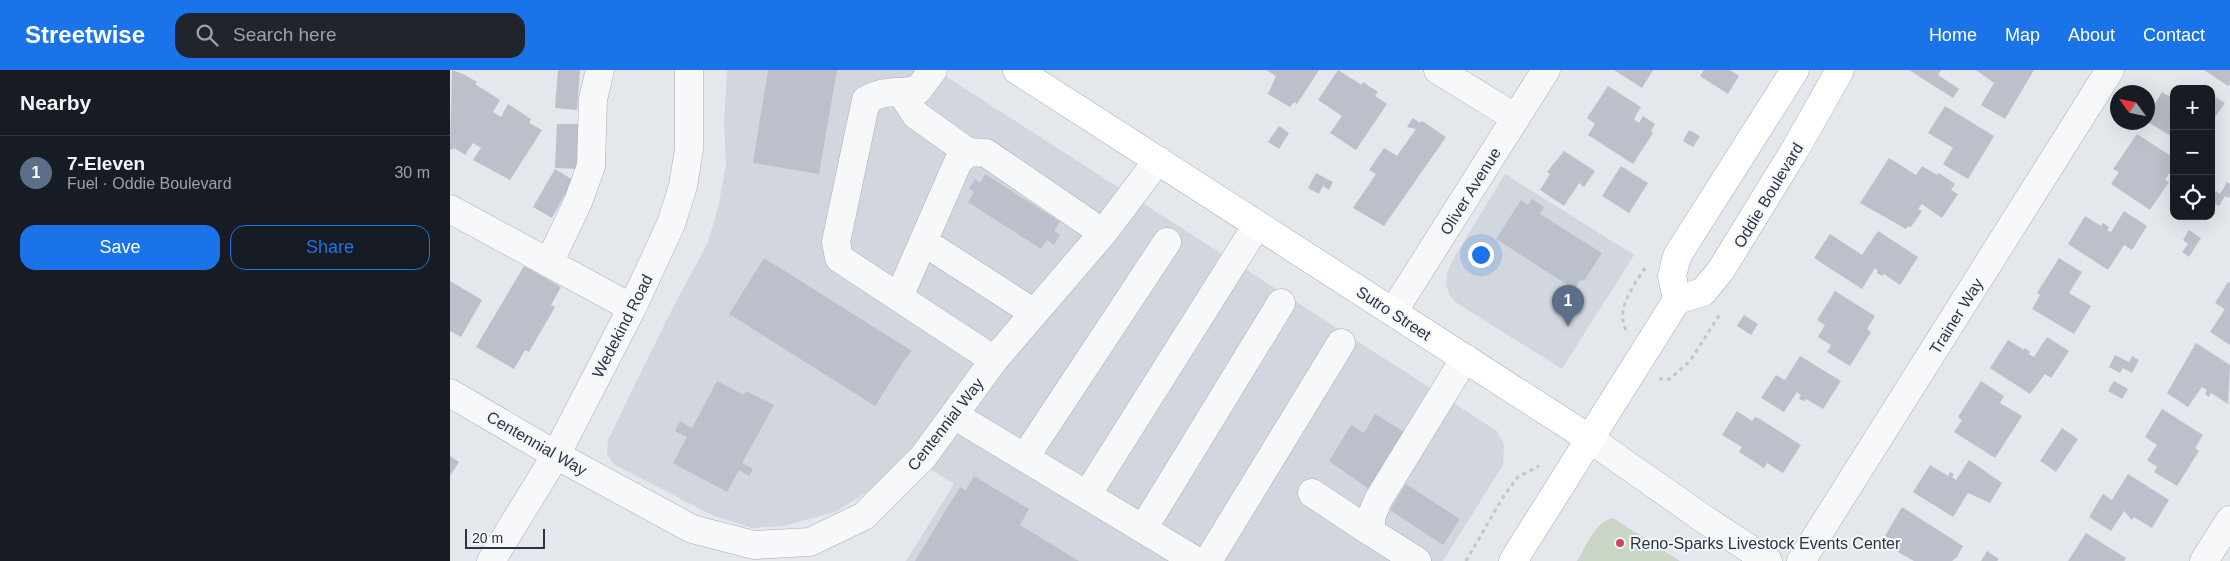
<!DOCTYPE html>
<meta charset="utf-8">
<style>
:root{--surface:#171b24;--page:#20242c;--text:#f1f3f6;--muted:#9ea1a6;--line:#363941;--accent:#1a73e8}
body{margin:0;font-family:Helvetica,sans-serif;background:var(--page);color:var(--text)}
.controls{position:absolute;right:15px;top:15px;display:grid;overflow:hidden;border-radius:10px;box-shadow:0 5px 20px #0002}
.controls button{width:45px;height:45px;display:grid;place-items:center;padding:0;border:0;border-bottom:1px solid var(--line);background:var(--surface);color:var(--text);font:25px sans-serif}
.compass{position:absolute;left:1660px;top:15px;width:45px;height:45px;border-radius:50%;background:var(--surface);box-shadow:0 5px 20px #0002;rotate:303deg}
.scale{position:absolute;left:15px;bottom:12px;width:80px;box-sizing:border-box;padding-left:5px;border:2px solid #2b3445;border-top:0;font-size:14px;line-height:18px;white-space:nowrap;color:#2b3445;-webkit-text-stroke:4px #f4f6f9;paint-order:stroke}
.you{position:absolute;left:1030px;top:184px;width:18px;height:18px;margin:-12px;border:4px solid #fff;border-radius:50%;background:#1a73e8;box-shadow:0 0 0 8px #1a73e833}
.badge{display:grid;place-items:center;width:32px;height:32px;border-radius:50%;background:var(--accent);color:#fff;font-size:16px;font-weight:700}
.pin{position:absolute;translate:-50% -41px;filter:drop-shadow(0 1px 2px #0008)}
.pin::after{content:'';position:absolute;top:26px;width:18px;height:15px;background:inherit;clip-path:polygon(0 0,100% 0,50% 100%)}
.list{margin:0;padding:0;list-style:none}
h2{display:flex;justify-content:space-between;align-items:center;height:65px;margin:0;padding:0 20px;font-size:21px}
h2 small{font-size:16px;font-weight:400;color:var(--muted)}
.list li{display:grid;grid-template-columns:32px 1fr auto;gap:15px;align-items:center;box-sizing:border-box;height:75px;padding:0 20px;border-top:1px solid var(--line)}
.list b{display:block;font-size:19px;white-space:nowrap}
.list p{margin:0;font-size:16px;white-space:nowrap;color:var(--muted)}
.list em{font-size:16px;font-style:normal;color:var(--muted)}
.actions{display:flex;gap:10px;padding:15px 20px}
.actions a{flex:1;padding:11px 0;border:1px solid var(--accent);border-radius:15px;text-align:center;font-size:18px;color:var(--accent)}
.actions .main{background:var(--accent);color:#fff}
.icon{flex:none;width:28px;height:28px;fill:none;stroke:currentColor;stroke-width:2;stroke-linecap:round;stroke-linejoin:round}
.map{position:relative;flex:none;width:1780px;height:491px;overflow:hidden}
header{display:flex;align-items:center;gap:30px;box-sizing:border-box;height:70px;padding:0 25px;background:var(--accent);color:#fff}
header strong{font-size:24px}
nav{display:flex;gap:28px;margin-inline-start:auto;font-size:18px}
.search{width:350px;height:45px;background:var(--page);display:flex;align-items:center;gap:12px;box-sizing:border-box;padding:0 18px;border-radius:15px;color:var(--muted);font-size:19px}
main{display:flex}
aside{flex:1;background:var(--surface)}
.map>svg:first-child{display:block}
</style>
<header>
<strong>Streetwise</strong>
<div class="search"><svg class="icon" aria-label="search" viewBox="0 0 24 24"><circle cx="10" cy="10" r="6"/><path d="M15 15l6 6"/></svg>Search here</div>
<nav><a>Home</a><a>Map</a><a>About</a><a>Contact</a></nav>
</header>
<main>
<aside>
<h2>Nearby<small></small></h2>
<ul class="list">
<li><span class="badge" style="background:#5c6f8a">1</span><div><b>7-Eleven</b><p>Fuel · Oddie Boulevard</p></div><em>30 m</em></li>
</ul>
<div class="actions"><a class="main">Save</a><a>Share</a></div>
</aside>
<div class="map">
<svg width="1780" height="491" viewBox="0 0 1780 491">
<rect width="100%" height="100%" fill="#e4e7ec"/>
<!-- built -->
<path fill="#d2d6de" d="M277,0H486L1047,361L1054,375L1053,395L993,491H456L504,414L455,384L422,419L385,442L333,456L302,458L262,445L165,395L157,385L158,370L217,249L258,172L268,138L276,95L274,53Z
M1055,104L1184,185L1112,299L1008,234L1000,226L996,214L997,203L1003,189Z"/>
<!-- green -->
<path fill="#c9d6c5" d="M1163,448L1230,491H1127C1136,477 1145,451 1163,448Z"/>
<!-- building -->
<path fill="#bbc0ca" d="M2,0L15,5L27,12L25,14L50,30L43,42L51,47L58,34L81,49L79,53L92,60L60,110L23,90L31,78L23,73L15,85L4,78L2,80L0,79Z
M108,0H130L127,40L105,38Z
M318,0H387L369,104L303,93Z
M816,0H869L847,34L844,32L840,37L818,24L826,6Z
M888,0L912,15L913,12L928,22L925,26L937,34L906,80L880,63L892,46L868,30Z
M1164,0H1203L1192,18Z
M1254,0H1280L1289,6L1278,24L1250,6Z
M1459,0H1491L1488,5L1509,19L1503,28Z
M1526,0H1584L1555,49L1531,35L1544,13Z
M1754,0H1780V14L1778,16Z
M1158,16L1191,37L1184,49L1189,53L1193,46L1205,54L1201,61L1203,63L1183,94L1138,65L1145,54L1137,48Z
M1712,22L1724,29V68L1698,52V45Z
M1761,24L1775,33L1761,53Z
M1495,36L1544,66L1518,109L1493,94L1503,78L1478,63Z
M963,48L970,53L972,51L996,67L934,156L903,138L926,104L919,100L934,78L947,86L966,59L957,57Z
M107,54H129L127,99L105,98Z
M829,56L839,63L829,79L818,72Z
M1239,60L1250,66L1243,77L1233,71Z
M1687,64L1724,88V96L1715,110L1719,112L1700,140L1661,114L1669,102L1663,99Z
M1114,81L1145,101L1134,117L1129,113L1114,136L1090,120L1100,104L1097,102Z
M1439,88L1466,105L1472,96L1487,105L1489,103L1505,114L1501,120L1508,124L1492,148L1472,134L1468,139L1472,141L1461,157L1458,156L1456,159L1410,133Z
M1171,96L1198,113L1179,143L1152,126Z
M105,99L123,110L102,148L83,137Z
M866,103L883,112L879,120L873,116L869,124L858,118Z
M535,104L610,152L604,161L610,165L604,175L597,170L591,179L518,132L524,122L519,118L525,109L530,113Z
M1777,112L1780,114V125L1778,128L1775,126L1769,136L1761,132V129L1766,121L1770,124Z
M1082,129L1094,137L1090,144L1152,183L1134,211L1131,209L1124,219L1046,169L1071,130L1078,135Z
M1674,141L1697,156L1682,180L1674,175L1658,200L1618,174L1635,146L1651,156L1653,153L1659,157L1657,160L1661,162Z
M1739,160L1751,168L1739,187L1732,182L1738,174L1733,170Z
M1428,161L1468,187L1450,215L1434,204L1432,206L1427,203L1428,201L1425,198L1412,219L1364,188L1380,164L1412,185Z
M314,188L462,281L455,289L425,336L279,244Z
M1609,188L1632,202L1619,223L1641,236L1624,264L1582,239L1590,225L1587,223Z
M74,196L111,217L101,235L105,237L79,282L75,280L64,299L26,277Z
M0,211L32,230L11,267L0,261Z
M1778,212L1780,213V275L1760,262L1775,239L1765,233Z
M1385,221L1425,246L1417,259L1421,262L1400,296L1377,282L1381,275L1368,267L1375,255L1367,250Z
M1294,245L1308,254L1301,265L1287,256Z
M1597,267L1619,281L1601,308L1595,304L1580,324L1540,298L1558,270L1574,280L1575,278L1580,282L1579,284L1584,287Z
M1746,273L1780,295L1778,334L1761,323L1759,327L1755,324L1757,320L1752,317L1738,337L1717,323Z
M1665,285L1679,292L1682,286L1689,290L1682,303L1673,298L1670,303L1659,297Z
M1350,286L1391,311L1373,339L1356,329L1354,331L1349,329L1351,325L1347,322L1334,342L1311,328L1326,305L1335,310Z
M267,311L294,325L296,321L324,335L292,393L303,399L299,406L289,400L277,422L223,393L237,367L225,361L230,351L242,358Z
M1531,311L1554,326L1550,333L1572,346L1545,388L1504,362L1512,350L1508,347Z
M1664,311L1678,319L1672,329L1658,321Z
M1712,339L1753,365L1745,378L1749,381L1727,416L1704,402L1707,397L1697,390L1707,375L1695,367Z
M1287,341L1302,351L1305,347L1310,349L1351,375L1333,403L1317,393L1314,398L1289,382L1292,377L1272,365Z
M925,344L954,362L919,419L879,391L901,355L914,363Z
M1612,358L1628,369L1606,402L1590,391Z
M0,386L9,392L0,406Z
M1519,390L1552,413L1540,433L1518,423L1503,447L1463,422L1480,395L1498,406L1500,402L1504,404L1502,407L1506,410Z
M1678,404L1719,430L1702,458L1684,447L1682,450L1674,441L1661,461L1639,447L1653,424L1662,430Z
M524,406L579,439L570,455L629,491H465L510,417L516,420Z
M956,414L1010,449L993,475L940,440Z
M1452,437L1513,476L1507,487L1502,491H1464L1448,482L1450,474L1435,466Z
M1636,463L1676,488L1674,491H1618Z
M1537,481L1549,489L1547,491H1531Z"/>
<g fill="none" stroke-linecap="round" stroke-linejoin="round">
<!-- minor casing -->
<g stroke="#a9aeb7" stroke-width="29">
<path id="minor" d="M483,0L468,20C445,24 437,19 416,30L386,172L389,188L544,290
M988,0L1066,48
M451,22L466,45L518,82
M0,139L182,238
M474,172L584,243
M99,193L128,132L141,96L143,29L150,0
M449,227L508,92L518,82L536,83L653,163
M943,242L1096,0
M0,323L106,385L242,459L304,475L360,472L414,446L473,387L544,290L653,163L708,90
M504,345L746,491
M1140,369L1251,447L1318,491
M575,387L717,172
M862,423L921,462
M637,425L807,155
M693,459L831,233
M41,491L106,385L182,238L221,154L233,116L239,79V0
M758,491L891,273
M967,491L921,462V447L928,430L1015,288
M1351,491L1660,0
M1754,491L1780,450"/>
</g>
<!-- major casing -->
<g stroke="#a3abb8" stroke-width="29">
<path id="major" d="M567,0L1140,369
M1227,230L1222,206L1227,186L1345,0
M1063,491L1227,230L1253,222L1271,200L1346,78L1390,0"/>
</g>
<!-- path -->
<path stroke="#c2c5cb" stroke-width="3" stroke-dasharray="4 4" stroke-linecap="butt" d="M1176,260C1165,239 1184,215 1195,198
M1209,309H1220L1240,291L1270,244
M1016,491L1053,427L1068,407L1089,396"/>
<!-- minor -->
<use href="#minor" stroke="#f7f8fa" stroke-width="28"/>
<!-- major -->
<use href="#major" stroke="#fff" stroke-width="28"/>
</g>
<!-- markers -->
<circle fill="#d1495b" stroke="#f4f6f9" stroke-width="2" cx="1170" cy="473" r="5"/>
<g text-anchor="middle" stroke-width="4" stroke-linejoin="round" paint-order="stroke">
<!-- street labels -->
<g font-size="16" fill="#2b3445" stroke="#f4f6f9">
<text transform="translate(1020 121) rotate(-58)" y="6">Oliver Avenue</text>
<text transform="translate(1318 125) rotate(-59)" y="6">Oddie Boulevard</text>
<text transform="translate(944 243) rotate(33)" y="6">Sutro Street</text>
<text transform="translate(1506 246) rotate(-58)" y="6">Trainer Way</text>
<text transform="translate(172 256) rotate(-63)" y="6">Wedekind Road</text>
<text transform="translate(495 354) rotate(-52)" y="6">Centennial Way</text>
<text transform="translate(87 373) rotate(30)" y="6">Centennial Way</text>
</g>
<!-- poi labels -->
<g font-size="16" fill="#2b3445" stroke="#f4f6f9" text-anchor="start">
<text x="1180" y="479">Reno-Sparks Livestock Events Center</text>
</g>
</g>
</svg>
<div class="controls">
<button>+</button>
<button>−</button>
<button><svg class="icon" aria-label="locate" viewBox="0 0 24 24"><circle cx="12" cy="12" r="6"/><path d="M12 2v4M12 18v4M2 12h4M18 12h4"/></svg></button>
</div>
<svg class="compass" viewBox="-18 -18 36 36"><path d="M0-13l5 13h-10z" fill="#e53935"/><path d="M0 13l5-13h-10z" fill="#9ea1a6"/></svg>
<div class="scale">20 m</div>
<div class="you"></div>
<div class="pin badge" style="left:1118px;top:256px;background:#5c6f8a">1</div>
</div>
</main>
